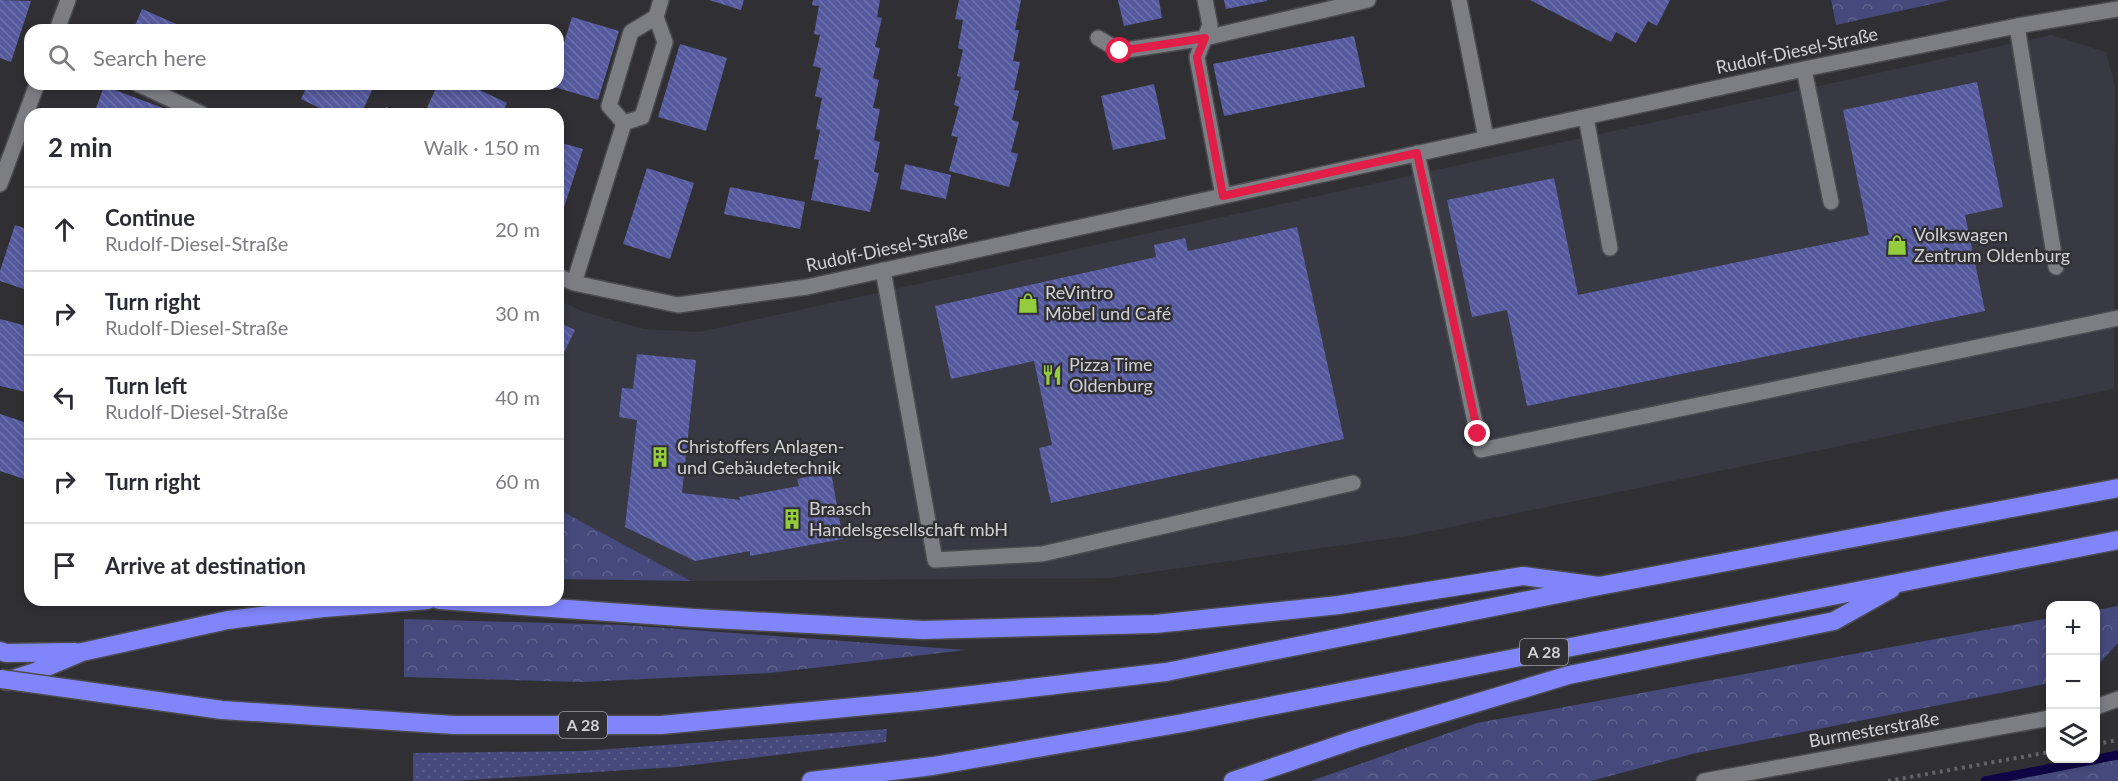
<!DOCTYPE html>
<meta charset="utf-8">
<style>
:root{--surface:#fff;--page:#f2f2f3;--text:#2b2b33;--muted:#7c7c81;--line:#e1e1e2}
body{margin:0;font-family:Lato,sans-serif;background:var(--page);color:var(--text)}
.controls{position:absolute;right:18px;bottom:18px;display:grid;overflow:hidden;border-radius:12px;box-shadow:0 3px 9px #0003}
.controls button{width:54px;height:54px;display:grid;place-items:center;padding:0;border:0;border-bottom:2px solid var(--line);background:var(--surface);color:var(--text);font:30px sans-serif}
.stop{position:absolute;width:18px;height:18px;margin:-14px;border:4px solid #e11d48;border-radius:50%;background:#fff}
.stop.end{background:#e11d48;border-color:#fff;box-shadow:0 2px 6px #0008}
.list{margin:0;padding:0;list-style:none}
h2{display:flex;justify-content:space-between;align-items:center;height:78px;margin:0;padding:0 24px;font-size:26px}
h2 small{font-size:20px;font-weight:400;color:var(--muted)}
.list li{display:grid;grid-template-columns:39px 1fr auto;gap:18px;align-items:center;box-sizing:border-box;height:84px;padding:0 24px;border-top:2px solid var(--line)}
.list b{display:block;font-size:22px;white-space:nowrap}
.list p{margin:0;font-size:20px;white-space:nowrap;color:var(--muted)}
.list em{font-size:20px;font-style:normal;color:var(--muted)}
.icon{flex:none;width:33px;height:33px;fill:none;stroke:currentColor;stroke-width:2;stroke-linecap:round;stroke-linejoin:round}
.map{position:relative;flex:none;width:2118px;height:781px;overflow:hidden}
.search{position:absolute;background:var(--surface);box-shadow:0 3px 9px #0003;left:24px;top:24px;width:540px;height:66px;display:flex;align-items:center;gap:15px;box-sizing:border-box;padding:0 21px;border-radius:18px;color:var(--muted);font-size:22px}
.panel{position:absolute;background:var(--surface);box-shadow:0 3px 9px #0003;left:24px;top:108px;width:540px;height:498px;border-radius:18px}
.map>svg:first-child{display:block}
</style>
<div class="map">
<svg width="2118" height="781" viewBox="0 0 2118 781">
<defs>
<pattern id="grass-dots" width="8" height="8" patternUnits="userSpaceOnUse" patternTransform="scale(1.5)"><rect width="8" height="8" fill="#45497b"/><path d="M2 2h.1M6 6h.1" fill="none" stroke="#5f628d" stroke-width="1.8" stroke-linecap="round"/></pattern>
<pattern id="forest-crowns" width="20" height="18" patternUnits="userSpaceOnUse" patternTransform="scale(1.5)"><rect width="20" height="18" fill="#45497b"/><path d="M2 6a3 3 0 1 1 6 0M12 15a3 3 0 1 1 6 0" fill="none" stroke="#5f628d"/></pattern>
<pattern id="building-back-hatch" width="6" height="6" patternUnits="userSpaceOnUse" patternTransform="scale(1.5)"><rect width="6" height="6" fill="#555a9e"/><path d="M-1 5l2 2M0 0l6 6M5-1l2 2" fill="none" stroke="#6d71ab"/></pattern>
</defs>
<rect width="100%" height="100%" fill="#303034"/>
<!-- built -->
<path fill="#383943" d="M2051,35L2106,52L2115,85L2114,389L1407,536L1110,578L691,581L558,509V300L584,312L644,329L699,332Z"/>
<!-- grass -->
<path fill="url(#grass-dots)" d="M887,729L886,742L676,767L454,781H413V753L582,751Z"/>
<!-- forest -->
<path fill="url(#forest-crowns)" d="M1831,0H1950L1836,25Z
M558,509L691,581L558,579Z
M2118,606V643L2096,667V610Z
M2050,618V683L1692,754L1591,781H1311L1477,723Z
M404,619L624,625L966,650L770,673L582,682L404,677Z
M2118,759V781H2009Z"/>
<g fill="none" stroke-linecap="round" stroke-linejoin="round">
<!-- stream -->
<path stroke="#100544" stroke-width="9" d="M1985,781L2118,755"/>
</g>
<!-- building -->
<path fill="url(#building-back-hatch)" d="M0,0L31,1L11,62L0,58Z
M709,0H744L741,10Z
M813,0H880L877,17L882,18L875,47L880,48L873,78L879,80L873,108L880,109L874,140L880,142L874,172L879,173L870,212L811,200L819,160L814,159L820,130L816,129L822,98L815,96L821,68L813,66L820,35L814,34L819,6L812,5Z
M959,0H1021L1015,30H1019L1013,61L1020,62L1014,90L1019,91L1012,120L1019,122L1011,152L1018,154L1009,187L949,171L958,137L951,136L959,107L954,105L961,77L957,76L963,50L958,48L963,20L955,19Z
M1118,0H1159L1162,18L1124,26Z
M1224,0H1267V1L1226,9Z
M1530,0H1670L1657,26L1648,21L1636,43L1616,32L1611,42Z
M142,9L190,30H133Z
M572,17L619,31L598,100L551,86L552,84H558V63Z
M1354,36L1365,87L1224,116L1213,64Z
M680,44L727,58L706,131L658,117Z
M1977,82L2003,207L1965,215L1985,311L1527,406L1507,310L1472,317L1447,200L1554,178L1578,295L1869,235L1843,110Z
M308,84H375L361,114H332L301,99Z
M438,84H467L507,103L502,114H424Z
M1154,84L1166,139L1113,150L1101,96Z
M104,86L163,108L160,114H94Z
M386,107L401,114H383Z
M558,142L583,149L558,226Z
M905,164L951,175L946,199L900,189Z
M647,168L694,183L670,259L623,244Z
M730,187L805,202L800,229L724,214Z
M15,225L30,230V291L0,281V271Z
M1297,227L1344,439L1051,503L1039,448L1052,445L1034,361L951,379L935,306L1156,257L1154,245L1168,242L1185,238L1188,251Z
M0,319L30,327V353L25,368L30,369V393L0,386Z
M558,322L575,330L558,365Z
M637,354L696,360L682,493L740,500L739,497L799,486L797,479L831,472L843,539L750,556V551L695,561L625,527L637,420L619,417L622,388L633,389Z
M0,414L30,424V481L0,471Z"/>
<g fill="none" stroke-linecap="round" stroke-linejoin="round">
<!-- minor casing -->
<g stroke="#4c4c50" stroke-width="18">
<path id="minor" d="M1205,0L1210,25L1197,57L1223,196
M1459,0L1486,138
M2017,26L2056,267
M57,30L68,0
M1098,38L1120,51L1205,38L1368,0
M1804,69L1831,202
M138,84L202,114
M1586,117L1610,248
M624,123L642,117L665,42L656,17
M1417,153L1481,450L2118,318
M0,184L37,84
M883,270L935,560L1042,554L1353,483
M558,276L574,283L678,305L807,287L1804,69L2017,26L2118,9
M574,283L624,123L609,106L631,32L656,17L661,0
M2096,707L2118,699
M1704,781L2050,718"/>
</g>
<!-- highway casing -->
<g stroke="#4c4c50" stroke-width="21">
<path id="highway" d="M439,600L694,618L923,630L1155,624L1339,605L1523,576L1599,586
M0,651L6,653L75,652
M1166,672L1599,586L2118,488
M7,681L35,672L82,652L228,620L323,608L428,600
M811,781L933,766L1183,723L2118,540
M1233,781L1356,739L1569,675L1834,621L1891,589"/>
</g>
<!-- path -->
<path stroke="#646467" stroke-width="4" stroke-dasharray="3 4.5" stroke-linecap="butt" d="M2096,744L2118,740
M1888,781L2050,752"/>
<!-- minor -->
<use href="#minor" stroke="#7d7e83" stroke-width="15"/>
<!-- highway -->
<use href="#highway" stroke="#8085fc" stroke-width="18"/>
<!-- highway-bridge casing -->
<g stroke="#4c4c50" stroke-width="21" stroke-linecap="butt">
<path id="highway-bridge" d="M0,679L222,710L454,725H661L920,701L1166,672"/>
</g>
<!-- highway-bridge -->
<use href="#highway-bridge" stroke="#8085fc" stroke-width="18"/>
</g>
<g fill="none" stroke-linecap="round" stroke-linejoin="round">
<!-- route -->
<path stroke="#e11d48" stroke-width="8" d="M1120,51L1205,38L1197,57L1223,196L1417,153L1478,434"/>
</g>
<!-- icons -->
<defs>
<g id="shop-bare" transform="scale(1.62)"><path d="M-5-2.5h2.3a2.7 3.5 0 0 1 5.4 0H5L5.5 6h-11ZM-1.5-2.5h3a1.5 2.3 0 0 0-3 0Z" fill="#93cc3d" stroke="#303034" stroke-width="2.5" paint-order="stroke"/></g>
<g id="restaurant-bare" transform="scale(1.62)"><path d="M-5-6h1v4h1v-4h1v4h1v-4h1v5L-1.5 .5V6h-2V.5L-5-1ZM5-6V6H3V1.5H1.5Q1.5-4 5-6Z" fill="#93cc3d" stroke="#303034" stroke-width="2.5" paint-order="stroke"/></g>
<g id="building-bare" transform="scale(1.62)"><path d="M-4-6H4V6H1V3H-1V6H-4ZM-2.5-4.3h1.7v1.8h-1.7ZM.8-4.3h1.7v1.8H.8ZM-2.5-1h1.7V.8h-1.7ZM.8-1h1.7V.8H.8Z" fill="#93cc3d" stroke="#303034" stroke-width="2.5" paint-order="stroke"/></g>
</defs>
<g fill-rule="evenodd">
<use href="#shop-bare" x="1897" y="245"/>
<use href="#shop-bare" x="1028" y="303"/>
<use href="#restaurant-bare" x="1052" y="375"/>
<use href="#building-bare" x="660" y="457"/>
<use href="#building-bare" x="792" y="519"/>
</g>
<g text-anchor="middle" stroke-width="5" stroke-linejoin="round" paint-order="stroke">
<!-- shield labels -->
<g fill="#303034" stroke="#a1a1a5" stroke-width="1.5">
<rect x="1520" y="639" width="48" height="26" rx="4.5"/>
<rect x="559" y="712" width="48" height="26" rx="4.5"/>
</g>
<g font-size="16" font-weight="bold" fill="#d2d2d5">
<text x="1544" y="658">A 28</text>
<text x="583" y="731">A 28</text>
</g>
<!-- street labels -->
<g font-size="18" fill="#d2d2d5" stroke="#303034">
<text transform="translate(1797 51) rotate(-12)" y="6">Rudolf-Diesel-Straße</text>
<text transform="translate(887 249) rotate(-12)" y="6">Rudolf-Diesel-Straße</text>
<text transform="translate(1874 730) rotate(-10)" y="6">Burmesterstraße</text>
</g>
<!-- poi labels -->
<g font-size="18" fill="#d2d2d5" stroke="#303034" text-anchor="start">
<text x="1914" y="241">Volkswagen<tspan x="1914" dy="21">Zentrum Oldenburg</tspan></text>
<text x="1045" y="299">ReVintro<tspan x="1045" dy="21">Möbel und Café</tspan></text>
<text x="1069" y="371">Pizza Time<tspan x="1069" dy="21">Oldenburg</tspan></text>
<text x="677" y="453">Christoffers Anlagen-<tspan x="677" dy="21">und Gebäudetechnik</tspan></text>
<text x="809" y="515">Braasch<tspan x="809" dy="21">Handelsgesellschaft mbH</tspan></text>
</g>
</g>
</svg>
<div class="controls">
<button>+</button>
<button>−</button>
<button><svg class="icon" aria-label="layers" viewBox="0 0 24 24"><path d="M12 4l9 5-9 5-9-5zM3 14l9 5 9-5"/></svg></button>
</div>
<div class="stop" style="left:1120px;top:51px"></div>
<div class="stop end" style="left:1478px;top:434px"></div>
<div class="search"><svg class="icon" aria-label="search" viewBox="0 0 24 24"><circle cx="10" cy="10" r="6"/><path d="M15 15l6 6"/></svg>Search here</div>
<section class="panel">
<h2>2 min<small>Walk · 150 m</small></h2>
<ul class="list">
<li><svg class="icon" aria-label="ahead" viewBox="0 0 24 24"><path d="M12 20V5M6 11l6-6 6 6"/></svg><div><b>Continue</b><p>Rudolf-Diesel-Straße</p></div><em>20 m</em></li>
<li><svg class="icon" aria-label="right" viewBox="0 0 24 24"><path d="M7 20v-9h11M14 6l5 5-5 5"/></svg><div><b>Turn right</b><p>Rudolf-Diesel-Straße</p></div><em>30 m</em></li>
<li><svg class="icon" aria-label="left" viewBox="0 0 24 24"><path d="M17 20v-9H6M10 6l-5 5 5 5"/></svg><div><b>Turn left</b><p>Rudolf-Diesel-Straße</p></div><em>40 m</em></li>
<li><svg class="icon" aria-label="right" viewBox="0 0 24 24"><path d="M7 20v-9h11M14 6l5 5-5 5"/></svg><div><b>Turn right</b></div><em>60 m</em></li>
<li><svg class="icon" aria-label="arrive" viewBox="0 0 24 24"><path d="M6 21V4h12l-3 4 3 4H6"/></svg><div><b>Arrive at destination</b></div></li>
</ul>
</section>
</div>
